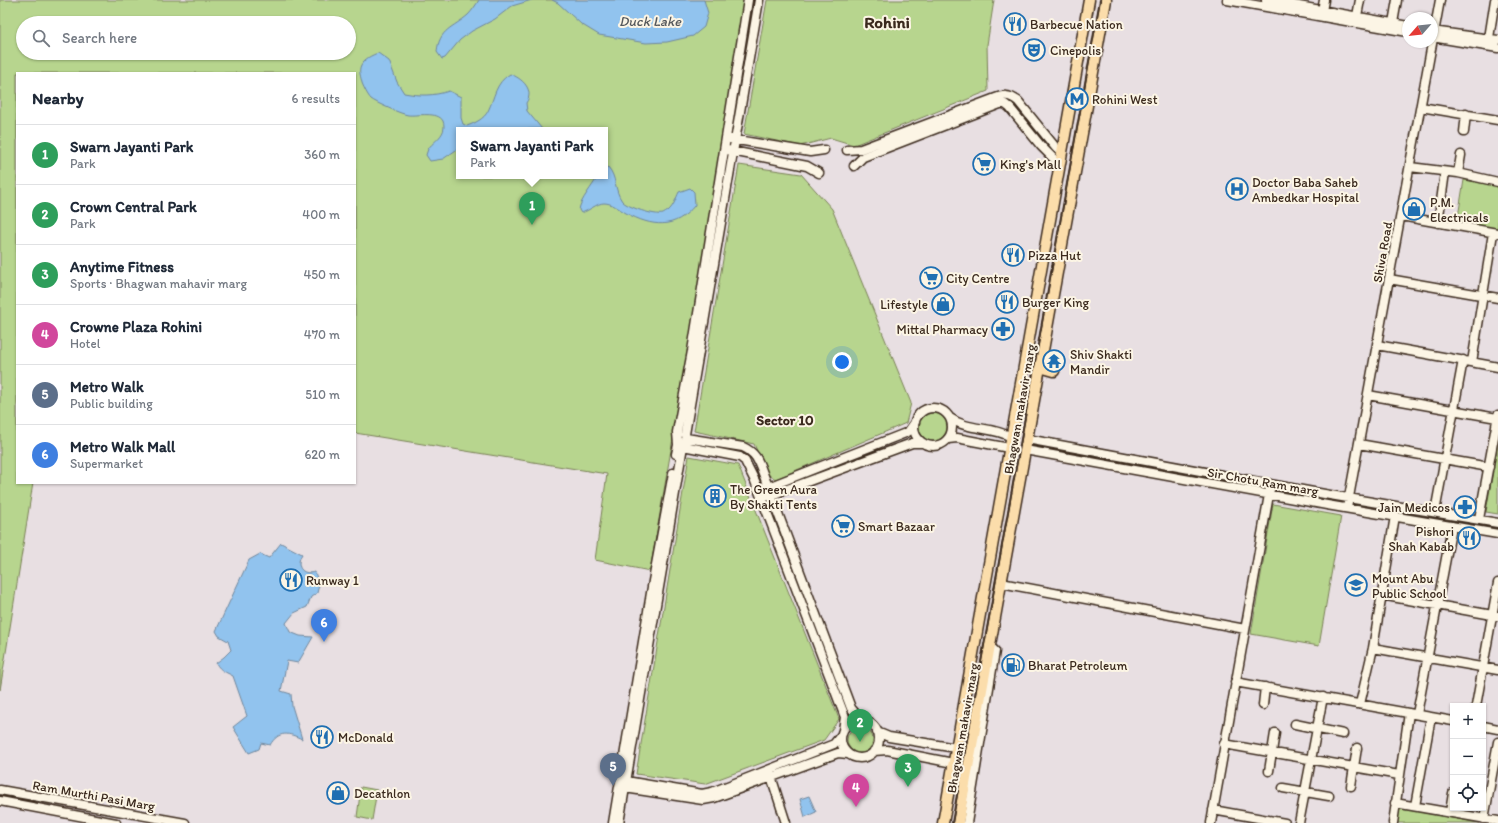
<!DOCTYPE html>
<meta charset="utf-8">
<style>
:root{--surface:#fff;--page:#f6f6f7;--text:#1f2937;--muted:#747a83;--line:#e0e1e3;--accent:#2563eb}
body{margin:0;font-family:Itim,sans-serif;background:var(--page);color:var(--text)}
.controls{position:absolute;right:12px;bottom:12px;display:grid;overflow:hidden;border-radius:0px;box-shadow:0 1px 3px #0004}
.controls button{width:36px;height:36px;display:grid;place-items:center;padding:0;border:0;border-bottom:1px solid var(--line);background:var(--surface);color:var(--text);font:20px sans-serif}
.compass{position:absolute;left:1402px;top:12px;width:36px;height:36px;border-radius:50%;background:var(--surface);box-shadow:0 1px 3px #0004;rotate:242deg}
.you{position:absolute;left:842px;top:362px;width:14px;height:14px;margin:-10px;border:3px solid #fff;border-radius:50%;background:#1a73e8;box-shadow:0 0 0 6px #1a73e833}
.badge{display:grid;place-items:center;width:26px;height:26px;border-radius:50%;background:var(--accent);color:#fff;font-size:13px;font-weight:700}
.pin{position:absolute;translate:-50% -33px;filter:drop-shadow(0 1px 2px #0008)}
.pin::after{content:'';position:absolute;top:21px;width:14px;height:12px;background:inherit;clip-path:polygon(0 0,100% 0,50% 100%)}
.popup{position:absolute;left:456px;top:127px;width:152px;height:52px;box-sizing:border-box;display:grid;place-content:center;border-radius:0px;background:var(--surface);filter:drop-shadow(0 1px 3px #0005);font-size:13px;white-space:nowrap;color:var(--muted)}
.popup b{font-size:15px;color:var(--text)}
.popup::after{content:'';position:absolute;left:50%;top:100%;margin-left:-8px;border:8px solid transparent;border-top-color:var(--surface)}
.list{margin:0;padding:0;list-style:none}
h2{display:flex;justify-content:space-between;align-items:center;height:52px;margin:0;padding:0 16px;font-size:17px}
h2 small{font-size:13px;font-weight:400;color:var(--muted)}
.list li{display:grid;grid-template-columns:26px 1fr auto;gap:12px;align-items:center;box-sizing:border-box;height:60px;padding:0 16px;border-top:1px solid var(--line)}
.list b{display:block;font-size:15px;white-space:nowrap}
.list p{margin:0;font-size:13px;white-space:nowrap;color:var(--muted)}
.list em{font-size:13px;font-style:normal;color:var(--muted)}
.icon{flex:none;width:22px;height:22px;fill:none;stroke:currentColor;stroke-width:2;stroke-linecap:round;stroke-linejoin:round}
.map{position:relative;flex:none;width:1498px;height:823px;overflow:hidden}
.search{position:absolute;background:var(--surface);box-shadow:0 1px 3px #0004;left:16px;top:16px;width:340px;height:44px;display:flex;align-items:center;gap:10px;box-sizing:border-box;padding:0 14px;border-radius:22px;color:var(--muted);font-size:15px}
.panel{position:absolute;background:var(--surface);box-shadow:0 1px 3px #0004;left:16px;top:72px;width:340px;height:412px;border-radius:0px}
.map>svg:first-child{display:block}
</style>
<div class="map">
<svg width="1498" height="823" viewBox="0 0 1498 823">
<rect width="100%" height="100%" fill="#e8dfe2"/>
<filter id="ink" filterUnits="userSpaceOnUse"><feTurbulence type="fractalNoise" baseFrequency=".025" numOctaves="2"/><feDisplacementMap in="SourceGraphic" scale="8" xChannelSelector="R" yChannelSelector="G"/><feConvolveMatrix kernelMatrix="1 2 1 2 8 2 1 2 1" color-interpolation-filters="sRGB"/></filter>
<g filter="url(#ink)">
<!-- green -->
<path fill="#b7d58e" stroke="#798056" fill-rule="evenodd" d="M0,0H749L650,571L595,560L607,474L355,433V73H17V483H33L0,690ZM23,23H349V53H23ZM459,130H605V176H459Z
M767,0H994L987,45L988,91L854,145L831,138L800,146L744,134Z
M739,165L801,174L832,209L911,403L906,423L776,479L768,475L754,444L694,431Z
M1464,180L1498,186V230L1457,223Z
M919 427a14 14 0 1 1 28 0a14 14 0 1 1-28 0Z
M1498,442V514L1486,512Z
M689,456L738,465L839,719L824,740L705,784L636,774Z
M1273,504L1341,516L1319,646L1251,634Z
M847 740a13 13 0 1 1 26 0a13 13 0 1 1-26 0Z
M361,787L377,790L372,820L357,817Z
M1398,808L1480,823H1395Z"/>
<!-- water -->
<path fill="#91c3ee" stroke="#6f869b" d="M479,0H532L512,6L495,19L472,31L460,40L445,58L442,59L437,52C439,29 453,28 468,15C472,11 476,5 479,0Z
M552,0H704L708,13L704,27L693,36L667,42L646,43L599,35L581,24L558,3Z
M378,53L389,61L397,82L404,93C420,96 434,96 449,91L461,97V118L463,124L467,126C475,123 484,119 488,111C495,97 495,83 510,74C522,78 535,90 526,103L527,111L542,129L459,130V148L443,159L430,161L426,155C427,153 427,151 428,149C433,141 448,135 443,121C438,111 417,116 408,115C401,114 376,103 371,99C368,96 364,88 362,83C361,77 358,71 361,65C364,59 372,55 378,53Z
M608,167C617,177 614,190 622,201C627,207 655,216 663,214C663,214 668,211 668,211C674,206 676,198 679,192L690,188L694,192L695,205C675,230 652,227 626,213C619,209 612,203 604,203C597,203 589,211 581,213L579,210C580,200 593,186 598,176H605V168Z
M281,543L302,554C295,565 301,576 315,572L319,585L317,593L311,597L307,607L294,613L286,623L290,632L300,636L313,637L298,663L287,661L281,691L291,694L292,706L302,739C289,733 279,730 270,745L261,743L259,749L249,753L233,727L247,716L233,676C226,672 220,671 216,663L224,657L231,650L228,641L219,636L216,631L249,560L260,554L269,558Z
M809,796L816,812L805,817L800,799Z"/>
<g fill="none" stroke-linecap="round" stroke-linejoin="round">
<!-- minor casing -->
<g stroke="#3b2a1e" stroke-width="11">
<path id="minor" d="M1227,0L1408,32
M1266,0L1408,26
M1322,11L1324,0
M1357,16L1360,0
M1393,23L1397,0
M1432,31L1498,40
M1432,37L1498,48
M1489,38L1495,0
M1421,107L1498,120
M1464,132L1466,114
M731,139L810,152L824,150
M727,150L807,166L819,173
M847,150L861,149L993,99C1003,95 1009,94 1018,101L1056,148
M854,166L863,157L1000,104H1005L1010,108L1041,146L1054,159
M1410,167L1458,173L1498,182
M1458,173L1461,155
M1401,216L1497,233
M1438,223L1445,172
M1389,279L1498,298
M1377,345L1498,367
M1472,362L1493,233
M1368,395L1497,418
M914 427a19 19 0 1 1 38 0a19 19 0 1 1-38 0Z
M950,418C968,431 992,426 1011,437
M686,438L743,447C757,453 759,463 764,476L851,708L862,721
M948,439L957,438L1009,448
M1027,439L1330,495L1498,523
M680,443L683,446L740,457L745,461L755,481L845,717L843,730
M1359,444L1489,467
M1025,450L1327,505L1498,534
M676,454L678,445L677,432L692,351L748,0
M763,489L908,432L915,422
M766,497L912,443H923
M1347,508L1440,0
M1435,512L1463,360
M1479,519L1498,415
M1001,583L1245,629
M1381,595L1498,616
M1373,648L1498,670
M1235,682L1453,721
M1360,704L1373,648L1395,516
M1263,705L1265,687
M1476,706L1498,583
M1417,714L1452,526
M841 739a19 19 0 1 1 38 0a19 19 0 1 1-38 0Z
M1295,724L1343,734
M1483,726L1498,729
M877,732L889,737L956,748
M1224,744L1399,775
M874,751L887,750L953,763
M1269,771L1275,733
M770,773L786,823
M626,781L702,794L712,792L834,744L842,734
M1351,786L1357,748
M625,788L703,800L714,798L838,753L848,754
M1283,788L1329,796
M0,790L185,823
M0,801L116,823
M1395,803L1498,821
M1415,806L1431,717
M1213,810L1285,823
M1450,812L1453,793
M1484,819L1498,742
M613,823L653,581L673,473
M619,823L683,446L686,438L685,434L759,0
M967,823L995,651L993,649L990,648
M1211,823L1270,489
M1299,823L1323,697
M1393,823L1409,713"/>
</g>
<!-- major casing -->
<g stroke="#3b2a1e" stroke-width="13">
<path id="major" d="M1040,367L1054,371
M943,823L1089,0
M958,823L1106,0"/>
</g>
<!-- minor -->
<use href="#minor" stroke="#fcf5e5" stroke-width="8"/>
<!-- major -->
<use href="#major" stroke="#fbddab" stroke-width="10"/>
<!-- rail -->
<path stroke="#3b2a1e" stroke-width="2" d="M952,823L1100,0"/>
</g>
</g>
<!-- icons -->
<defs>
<g id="restaurant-ring" transform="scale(1.15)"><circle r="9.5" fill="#fcf5e5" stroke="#1f6fb2" stroke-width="1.5"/><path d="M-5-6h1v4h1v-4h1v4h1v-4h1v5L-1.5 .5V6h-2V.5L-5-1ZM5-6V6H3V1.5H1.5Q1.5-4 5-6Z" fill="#1f6fb2"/></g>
<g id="theatre-ring" transform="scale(1.15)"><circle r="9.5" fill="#fcf5e5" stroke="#1f6fb2" stroke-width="1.5"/><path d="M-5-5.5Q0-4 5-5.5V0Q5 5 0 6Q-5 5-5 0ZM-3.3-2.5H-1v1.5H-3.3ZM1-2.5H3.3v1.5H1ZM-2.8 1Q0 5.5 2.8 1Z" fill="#1f6fb2"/></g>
<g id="metro-ring" transform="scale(1.15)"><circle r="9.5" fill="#fcf5e5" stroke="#1f6fb2" stroke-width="1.5"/><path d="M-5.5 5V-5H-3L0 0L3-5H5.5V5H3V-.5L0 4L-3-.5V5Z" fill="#1f6fb2"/></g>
<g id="supermarket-ring" transform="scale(1.15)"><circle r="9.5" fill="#fcf5e5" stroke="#1f6fb2" stroke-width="1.5"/><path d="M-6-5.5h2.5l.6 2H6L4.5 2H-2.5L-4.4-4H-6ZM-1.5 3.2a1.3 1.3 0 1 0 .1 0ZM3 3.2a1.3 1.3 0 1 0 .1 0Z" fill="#1f6fb2"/></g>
<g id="hospital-ring" transform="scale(1.15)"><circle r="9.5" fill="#fcf5e5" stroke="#1f6fb2" stroke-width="1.5"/><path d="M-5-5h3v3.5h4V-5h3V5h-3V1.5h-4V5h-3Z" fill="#1f6fb2"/></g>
<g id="shop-ring" transform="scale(1.15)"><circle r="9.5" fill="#fcf5e5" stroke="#1f6fb2" stroke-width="1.5"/><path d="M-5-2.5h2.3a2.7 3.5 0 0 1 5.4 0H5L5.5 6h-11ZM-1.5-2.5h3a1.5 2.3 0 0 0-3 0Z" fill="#1f6fb2"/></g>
<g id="pharmacy-ring" transform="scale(1.15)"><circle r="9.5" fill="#fcf5e5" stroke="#1f6fb2" stroke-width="1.5"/><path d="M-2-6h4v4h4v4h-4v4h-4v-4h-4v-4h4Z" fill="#1f6fb2"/></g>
<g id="temple-ring" transform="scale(1.15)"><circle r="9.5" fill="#fcf5e5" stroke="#1f6fb2" stroke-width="1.5"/><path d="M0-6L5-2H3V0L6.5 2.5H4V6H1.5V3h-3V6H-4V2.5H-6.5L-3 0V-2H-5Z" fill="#1f6fb2"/></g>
<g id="building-ring" transform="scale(1.15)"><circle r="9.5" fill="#fcf5e5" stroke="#1f6fb2" stroke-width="1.5"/><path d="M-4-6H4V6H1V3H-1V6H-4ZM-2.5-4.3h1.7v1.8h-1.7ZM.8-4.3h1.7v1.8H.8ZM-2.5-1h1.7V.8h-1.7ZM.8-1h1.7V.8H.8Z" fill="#1f6fb2"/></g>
<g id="school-ring" transform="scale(1.15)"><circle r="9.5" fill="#fcf5e5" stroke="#1f6fb2" stroke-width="1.5"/><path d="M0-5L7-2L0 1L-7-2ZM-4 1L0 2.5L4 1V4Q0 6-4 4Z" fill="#1f6fb2"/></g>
<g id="fuel-ring" transform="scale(1.15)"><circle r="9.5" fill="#fcf5e5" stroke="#1f6fb2" stroke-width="1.5"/><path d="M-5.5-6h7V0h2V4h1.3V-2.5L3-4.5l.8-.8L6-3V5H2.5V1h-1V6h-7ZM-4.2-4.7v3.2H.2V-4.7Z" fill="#1f6fb2"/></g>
</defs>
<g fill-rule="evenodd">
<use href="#restaurant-ring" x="1015" y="24"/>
<use href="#theatre-ring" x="1034" y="50"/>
<use href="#metro-ring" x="1077" y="99"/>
<use href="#supermarket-ring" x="984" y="164"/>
<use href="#hospital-ring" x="1237" y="189"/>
<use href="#shop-ring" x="1414" y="209"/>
<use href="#restaurant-ring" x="1013" y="255"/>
<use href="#supermarket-ring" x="931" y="278"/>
<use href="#restaurant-ring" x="1007" y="302"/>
<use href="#shop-ring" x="943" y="304"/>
<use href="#pharmacy-ring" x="1003" y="329"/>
<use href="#temple-ring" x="1054" y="361"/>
<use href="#building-ring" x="715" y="496"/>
<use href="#pharmacy-ring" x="1465" y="507"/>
<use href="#supermarket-ring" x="843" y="526"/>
<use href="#restaurant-ring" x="1469" y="538"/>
<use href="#restaurant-ring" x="291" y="580"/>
<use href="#school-ring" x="1356" y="585"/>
<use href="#fuel-ring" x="1013" y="665"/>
<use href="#restaurant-ring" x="322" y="737"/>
<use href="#shop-ring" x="338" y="793"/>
</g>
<g text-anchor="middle" stroke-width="4" stroke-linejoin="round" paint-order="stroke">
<!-- poi labels -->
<g font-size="13" fill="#3b2a1e" stroke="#fcf5e5" text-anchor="start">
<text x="1030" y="29">Barbecue Nation</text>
<text x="1050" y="55">Cinepolis</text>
<text x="1092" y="104">Rohini West</text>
<text x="1000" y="169">King's Mall</text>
<text x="1252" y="187">Doctor Baba Saheb<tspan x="1252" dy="15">Ambedkar Hospital</tspan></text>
<text x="1430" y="207">P.M.<tspan x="1430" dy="15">Electricals</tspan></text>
<text x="1028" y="260">Pizza Hut</text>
<text x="946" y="283">City Centre</text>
<text x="1022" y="307">Burger King</text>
<text x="928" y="309" text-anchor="end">Lifestyle</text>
<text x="988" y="334" text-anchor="end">Mittal Pharmacy</text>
<text x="1070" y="359">Shiv Shakti<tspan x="1070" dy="15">Mandir</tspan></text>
<text x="730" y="494">The Green Aura<tspan x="730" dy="15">By Shakti Tents</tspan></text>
<text x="1450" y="512" text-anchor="end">Jain Medicos</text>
<text x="858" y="531">Smart Bazaar</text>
<text x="1454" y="536" text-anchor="end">Pishori<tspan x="1454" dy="15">Shah Kabab</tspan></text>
<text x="1372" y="583">Mount Abu<tspan x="1372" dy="15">Public School</tspan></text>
<text x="306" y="585">Runway 1</text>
<text x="1028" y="670">Bharat Petroleum</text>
<text x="338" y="742">McDonald</text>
<text x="354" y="798">Decathlon</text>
</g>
<!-- street labels -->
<g font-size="13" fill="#3b2a1e" stroke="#fcf5e5">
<text transform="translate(1382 252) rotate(-80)" y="5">Shiva Road</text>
<text transform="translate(1019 409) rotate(-80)" y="5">Bhagwan mahavir marg</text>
<text transform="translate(1263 481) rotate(10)" y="5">Sir Chotu Ram marg</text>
<text transform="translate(962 728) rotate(-80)" y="5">Bhagwan mahavir marg</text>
<text transform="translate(94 795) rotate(10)" y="5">Ram Murthi Pasi Marg</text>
</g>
<!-- water labels -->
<g font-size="14" font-style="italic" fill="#55585c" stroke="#fcf5e5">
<text x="650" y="26">Duck Lake</text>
</g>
<!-- neighbourhood labels -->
<g font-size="14" font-weight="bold" fill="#3b2a1e" stroke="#fcf5e5">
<text x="785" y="425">Sector 10</text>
</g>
<!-- district labels -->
<g font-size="17" font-weight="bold" fill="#3b2a1e" stroke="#fcf5e5">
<text x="887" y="28">Rohini</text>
</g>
</g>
</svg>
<div class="controls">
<button>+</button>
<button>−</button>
<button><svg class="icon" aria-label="locate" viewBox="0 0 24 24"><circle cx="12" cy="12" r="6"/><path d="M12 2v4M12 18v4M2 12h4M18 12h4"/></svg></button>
</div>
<svg class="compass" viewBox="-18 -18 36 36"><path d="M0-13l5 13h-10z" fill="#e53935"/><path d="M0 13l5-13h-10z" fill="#747a83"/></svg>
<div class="you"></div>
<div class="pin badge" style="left:532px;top:225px;background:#2e9e5b">1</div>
<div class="popup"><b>Swarn Jayanti Park</b>Park</div>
<div class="pin badge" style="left:860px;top:742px;background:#2e9e5b">2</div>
<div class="pin badge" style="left:908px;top:787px;background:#2e9e5b">3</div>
<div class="pin badge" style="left:856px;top:807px;background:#d1479c">4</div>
<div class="pin badge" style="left:613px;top:786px;background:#5c6f8a">5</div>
<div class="pin badge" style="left:324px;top:642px;background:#3f7fe0">6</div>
<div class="search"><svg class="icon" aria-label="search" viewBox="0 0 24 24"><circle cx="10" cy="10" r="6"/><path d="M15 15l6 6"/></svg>Search here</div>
<section class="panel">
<h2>Nearby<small>6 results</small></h2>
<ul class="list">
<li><span class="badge" style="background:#2e9e5b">1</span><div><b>Swarn Jayanti Park</b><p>Park</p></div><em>360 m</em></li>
<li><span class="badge" style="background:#2e9e5b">2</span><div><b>Crown Central Park</b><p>Park</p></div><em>400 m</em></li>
<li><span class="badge" style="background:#2e9e5b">3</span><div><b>Anytime Fitness</b><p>Sports · Bhagwan mahavir marg</p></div><em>450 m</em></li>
<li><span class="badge" style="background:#d1479c">4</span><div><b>Crowne Plaza Rohini</b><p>Hotel</p></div><em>470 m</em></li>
<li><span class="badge" style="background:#5c6f8a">5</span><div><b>Metro Walk</b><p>Public building</p></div><em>510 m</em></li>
<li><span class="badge" style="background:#3f7fe0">6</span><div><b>Metro Walk Mall</b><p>Supermarket</p></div><em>620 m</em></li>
</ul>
</section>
</div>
